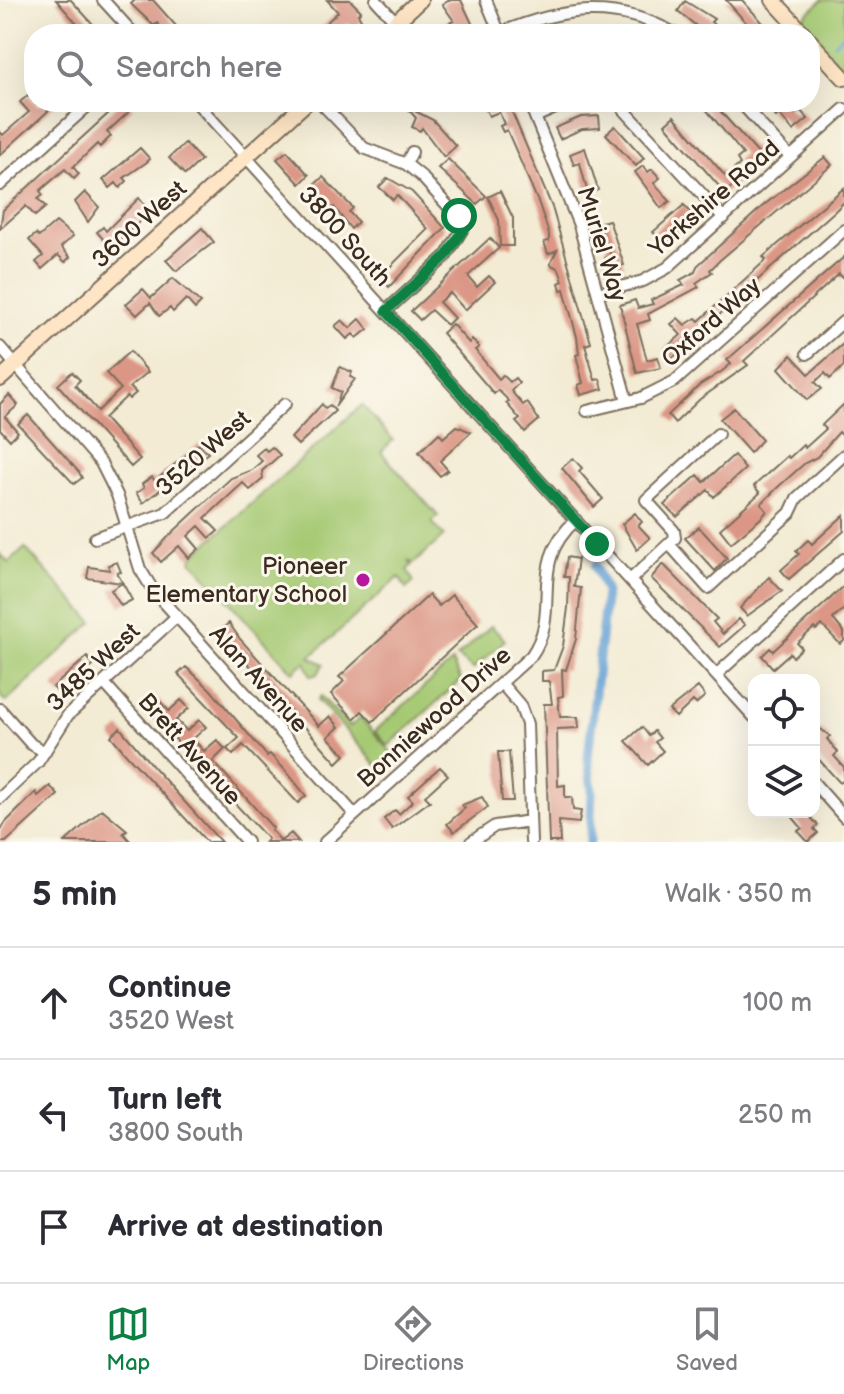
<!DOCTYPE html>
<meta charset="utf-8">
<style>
:root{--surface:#fff;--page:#f2f2f3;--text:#2b2b33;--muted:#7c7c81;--line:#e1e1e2;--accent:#0b8043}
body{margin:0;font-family:"Balsamiq Sans",sans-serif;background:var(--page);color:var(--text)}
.controls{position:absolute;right:24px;bottom:24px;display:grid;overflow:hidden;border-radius:16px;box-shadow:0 8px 32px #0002}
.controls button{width:72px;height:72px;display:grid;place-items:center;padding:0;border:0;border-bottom:2px solid var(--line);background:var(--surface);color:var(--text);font:40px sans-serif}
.stop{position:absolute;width:24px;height:24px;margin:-18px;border:6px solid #0b8043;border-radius:50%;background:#fff}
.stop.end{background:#0b8043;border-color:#fff;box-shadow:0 2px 8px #0008}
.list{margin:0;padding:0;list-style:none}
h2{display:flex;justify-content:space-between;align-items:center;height:104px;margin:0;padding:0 32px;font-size:34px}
h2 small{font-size:26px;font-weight:400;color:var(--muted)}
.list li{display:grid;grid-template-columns:52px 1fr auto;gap:24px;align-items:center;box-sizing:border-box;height:112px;padding:0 32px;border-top:2px solid var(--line)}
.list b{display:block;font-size:30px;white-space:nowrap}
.list p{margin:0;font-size:26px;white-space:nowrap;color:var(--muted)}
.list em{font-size:26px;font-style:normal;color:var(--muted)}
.icon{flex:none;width:44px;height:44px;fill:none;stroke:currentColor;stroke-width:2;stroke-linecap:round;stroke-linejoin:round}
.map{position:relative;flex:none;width:844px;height:842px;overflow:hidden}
.search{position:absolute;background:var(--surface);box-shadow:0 8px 32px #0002;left:24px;right:24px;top:24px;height:88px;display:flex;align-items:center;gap:20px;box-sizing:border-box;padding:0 28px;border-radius:32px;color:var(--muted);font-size:30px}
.sheet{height:440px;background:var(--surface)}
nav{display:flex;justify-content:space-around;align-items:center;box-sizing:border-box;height:112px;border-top:2px solid var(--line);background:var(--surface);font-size:22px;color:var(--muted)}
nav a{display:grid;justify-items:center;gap:4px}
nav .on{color:var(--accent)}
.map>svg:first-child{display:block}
</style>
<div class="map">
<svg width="844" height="842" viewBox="0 0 844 842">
<rect width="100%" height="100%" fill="#fbf7ec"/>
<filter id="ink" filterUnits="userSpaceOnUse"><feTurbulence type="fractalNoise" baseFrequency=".0125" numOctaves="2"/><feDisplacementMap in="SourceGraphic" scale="16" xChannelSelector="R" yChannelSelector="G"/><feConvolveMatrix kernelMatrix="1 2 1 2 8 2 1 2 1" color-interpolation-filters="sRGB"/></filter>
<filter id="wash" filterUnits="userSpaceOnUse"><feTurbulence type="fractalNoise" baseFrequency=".006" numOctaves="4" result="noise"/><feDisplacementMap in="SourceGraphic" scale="32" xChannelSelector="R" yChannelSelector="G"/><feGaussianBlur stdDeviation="1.8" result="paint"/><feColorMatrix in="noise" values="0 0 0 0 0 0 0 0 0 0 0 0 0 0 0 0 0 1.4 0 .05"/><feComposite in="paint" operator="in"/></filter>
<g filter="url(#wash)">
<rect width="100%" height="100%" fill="#f3ebd3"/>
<!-- green -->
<path fill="#a5c972" stroke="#707a48" stroke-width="2" d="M822,0H844V71L799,21Z
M362,405L393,440L381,452L438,516L432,522L444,536L414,563L408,561L412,565L407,570L414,582L406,589L399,577L310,657L324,664L318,674L311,676L305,662L293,672L192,561L193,556Z
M25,548L93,622L6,702L0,696V554L9,563Z
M491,626L505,640L473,669L457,657Z
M452,662L461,680L388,746L375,731Z
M321,696L349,727L361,718L398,760L384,773L318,700Z"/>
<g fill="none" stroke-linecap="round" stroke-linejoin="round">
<!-- stream -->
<path stroke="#62a0d4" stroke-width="3" d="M834,43L844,34"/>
<!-- canal -->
<path stroke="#62a0d4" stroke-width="9" d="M590,842L592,790L588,758L606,592L595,566"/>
</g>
<g id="blocks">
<!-- building -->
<path fill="#dc9685" d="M56,0H71L102,34H86Z
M135,0H153L176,26L167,34L157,23L154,26L131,4Z
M327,0H350L361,11L358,14L362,21L354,29L348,23L335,34H314L338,12Z
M448,0H461L477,34H464L460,25L451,29L448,23L454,21L442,4Z
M726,0H742L773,34H756Z
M685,1L714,19L711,22L720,30L717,34H706L678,11Z
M28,95L37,105L58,102L0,155V132L3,135L29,112L20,102Z
M121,102L133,108L107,132L111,136L100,147L97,144L73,167L79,174L74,179L65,169L40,191L43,195L38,199L46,207L35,216L26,206L0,229L3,210Z
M402,102H422L413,110L433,120L456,146L444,157L422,128L420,131L412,127L416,118Z
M494,102H506L512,112L552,207L591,343L585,345L595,380L600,379L603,389L581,395L578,385L583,383L576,355L579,354L577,337L564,289L561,290L559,283L563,281L559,269L550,264L557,250L548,254L544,242L549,241V234L539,204L507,130L503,132L500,126L504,124L499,112L489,116L484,106Z
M700,102H712L763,159L725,193L665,124L674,116L726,177L740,164L737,159L743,154Z
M775,102H784L795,114L800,110L808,119L793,131L779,114L776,117L768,108Z
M599,116L600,128L582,129L560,139L555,128L581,117Z
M615,126L644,158L636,166L606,134Z
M185,143L201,160L185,175L169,158Z
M140,148L150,159L147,162L124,178L127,181L120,188L116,183L110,188L103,180Z
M585,148L598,190L588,194L580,163L574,165L570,154Z
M287,151L309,175L300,184L277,159Z
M825,157L832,165L720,260L710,270L712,272L696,283L699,287L648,314L650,320L637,324L647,360L658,357L661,368L637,373L620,305L635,300L638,308L653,304L651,300L684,285L680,280L695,272L697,266L764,205Z
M448,159L486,196L477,204L438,168Z
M643,166L648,172L652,169L660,178L654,183L670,201L661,208L635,172Z
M323,177L353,208L349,212L358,222L351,229L334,207L328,211L312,187Z
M388,178L412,192L445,228L389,287L380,277L428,229L397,195L393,200L379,187Z
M844,188V202L836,210L723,311L696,341L672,358L665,349L681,335L671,324L678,318L685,325L696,318L699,321L766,260L763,257Z
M500,191L513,218V246H500L499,220L488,197Z
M85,192L99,207L88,222L75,202Z
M139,198L150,212L111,248L97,232L103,227L106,231Z
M684,205L696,218L665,245L653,232Z
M609,220L624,265L608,269L605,258L611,256L598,223Z
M56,222L73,236L61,247L70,257L65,262L58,255L42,269L36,262L43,256L29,240L36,234L39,237Z
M202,228L214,242L176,271L166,260Z
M490,238L499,248L468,276L477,287L489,276L495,282L465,310L450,293L439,302L454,318L447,325L431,310L420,320L411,311Z
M844,257V279L839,274L744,361L748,365L700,399L675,423L668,415L700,385L721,372L731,364L727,360Z
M173,278L201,303L195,309L186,299L173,312L170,308L159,316L150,303L137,315L126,304L143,289L151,298Z
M360,319L368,329L357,338L353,334L347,339L335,326L342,320L350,328Z
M452,324L469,343L472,340L479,347L475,350L499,379L503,375L510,382L515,378L519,383L511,391L523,405L527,402L539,420L525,432L516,422L520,419L506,403L509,401L498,390L494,394L442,333Z
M844,343V366L830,379L825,373L815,382L822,389L807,400L779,368L791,355L809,374Z
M130,351L148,372L130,387L136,393L129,399L127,396L104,418L140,459L131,467L58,385L72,372L80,380L75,385L98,411L121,389L106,373Z
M340,367L352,372L350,377L355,379L335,407L341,392L332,388Z
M9,395L18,405L5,417L18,432L10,440L0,429V404Z
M322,404L325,408L330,405L335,411L298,445L291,438Z
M844,404V437L839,432L817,457L805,463L778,487L761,504L767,511L761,518L731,543L720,529L760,493L754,486L787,456L789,458L803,445L805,448L826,429L822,425Z
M734,408L762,440L750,453L720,419Z
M28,415L79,472L82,478L74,484L18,424Z
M457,426L471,432L440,461L448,470L440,476L419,452L439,433L443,438Z
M199,444L208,453L143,503L136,493L144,488L142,484L152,477L155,481Z
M272,447L280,455L262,471L263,479L250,490L243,483L205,518L218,531L210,538L199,526L188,536L199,549L189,558L179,546L161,562L153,553L172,533L231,478L252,470L262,461L256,455L264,448L267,451Z
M734,455L745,469L714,497L708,490L677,517L664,505L698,475L704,482Z
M573,458L582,468L579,471L603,499L594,507L562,468Z
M635,513L642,522L638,525L650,538L637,550L622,524Z
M844,515V531L789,579L781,570L799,554L796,551L808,540L812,544Z
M699,527L727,558L715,571L685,538Z
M567,557L578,559L574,587L581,588L576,639L566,670L562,669L563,696L558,697L560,717H578L579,728L557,729L558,786L565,785V797H572L573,810L581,811L579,823L559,821L560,842H549L544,704H552L549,681H542V671L554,670L563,646L568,608L569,577H564Z
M117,562L121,572L117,573L132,600L121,606L111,590L122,583L87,578L89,567L110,570L108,565Z
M663,564L717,619L713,622L723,634L739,619L745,625L720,647L651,578Z
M769,577L782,591L747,616L740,608Z
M844,586V609L833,619L844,632V641L840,644L822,625L816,630L814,628L797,643L802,648L793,657L790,653L773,668L762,656L770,648L773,651Z
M429,595L439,606L452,595L478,624L372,722L362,711L354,719L331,694L344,681L339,677Z
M229,623L240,639L319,726L330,716L339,727L328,737L345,755L337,763L219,631Z
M87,657L94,665L61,696L53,687Z
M186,667L210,689L267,756L270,754L286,771L306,796L298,803L243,745L233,755L227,749L239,738L178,674Z
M698,687L705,696L696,704L693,701L676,717L669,710Z
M155,696L169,711L181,700L189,708L176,720L187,731L199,720L206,727L193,739L204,751L217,740L225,749L213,761L273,828L271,830L281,841L291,833L299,842H265L268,839L148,710L146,704Z
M814,724L830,736L827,739L838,752L834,756L844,767V780L840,783L814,754Z
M642,727L649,736L654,731L660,738L655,742L663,751L648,765L626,741Z
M120,728L155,769L221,842H207L126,754L111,736Z
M498,752H509L513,801H502Z
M440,767L448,775L425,796L430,801L392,829L384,819L395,810L399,814L413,801L408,796Z
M50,786L58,795L6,842H0V831L6,822L36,792L38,796Z
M482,797L488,807L454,832L447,824L465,808L462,805Z
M102,809L127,830L123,833L131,842H65Z
M788,812H805L818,825L814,829L818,833L808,842L798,831L802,828Z"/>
</g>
</g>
<g filter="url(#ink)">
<use href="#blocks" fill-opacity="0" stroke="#7b6e5d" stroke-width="2"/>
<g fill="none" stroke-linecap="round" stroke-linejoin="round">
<!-- street casing -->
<g stroke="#7b6e5d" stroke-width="14">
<path id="street" d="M103,0L134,34
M376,0L396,22
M486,0L500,34
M500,33C563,7 616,0 676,34
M196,102L754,717
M320,102L364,148L406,164L421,176L465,225L446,256L386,311
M529,102L579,225L627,401
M617,102L724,218
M740,102L790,157
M535,117L569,102
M406,164L412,152
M0,185L92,102
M598,293L643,281L667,268L844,109
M0,347L101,463L117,495L140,569L153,590L355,815
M807,354L844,321
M587,411L641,398L675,381L844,230
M95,538L165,513L285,404
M669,544L708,588L790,513L797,498L844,455
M630,580L675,538L674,531L646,500L718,434
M716,675L844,559
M104,683L247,842
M501,683L520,705L527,724L531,842
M0,709L31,744L45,752
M814,783L844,817
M0,798L38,762L68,715L176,617
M325,842L531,656C564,609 525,566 576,520
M471,842L495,826L530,821"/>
</g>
<!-- secondary casing -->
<g stroke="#7b6e5d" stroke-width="18">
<path id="secondary" d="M773,0L804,34
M383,34L420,0
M810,41L844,78
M0,379L307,102"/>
</g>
<!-- street -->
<use href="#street" stroke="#fff" stroke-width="10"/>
<!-- secondary -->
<use href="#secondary" stroke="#fee5c5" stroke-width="14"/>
</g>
</g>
<g fill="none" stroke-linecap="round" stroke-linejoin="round" filter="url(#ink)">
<!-- route -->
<path stroke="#0b8043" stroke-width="10" d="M459,216L464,229L446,256L386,311L597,544"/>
</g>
<!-- markers -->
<circle fill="#b5179e" stroke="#fbf7ec" stroke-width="3" cx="363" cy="580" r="8"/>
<g text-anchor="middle" stroke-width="6" stroke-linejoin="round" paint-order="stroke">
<!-- street labels -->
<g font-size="24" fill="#3b2a1e" stroke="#fbf7ec">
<text transform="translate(714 198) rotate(-41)" y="8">Yorkshire Road</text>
<text transform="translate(139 224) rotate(-42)" y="8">3600 West</text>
<text transform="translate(345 236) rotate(48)" y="8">3800 South</text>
<text transform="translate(602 244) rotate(73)" y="8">Muriel Way</text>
<text transform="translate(711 322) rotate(-41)" y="8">Oxford Way</text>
<text transform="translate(203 453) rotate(-41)" y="8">3520 West</text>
<text transform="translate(93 667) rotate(-43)" y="8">3485 West</text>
<text transform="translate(259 679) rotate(48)" y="8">Alan Avenue</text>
<text transform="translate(434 717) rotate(-42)" y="8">Bonniewood Drive</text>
<text transform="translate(190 749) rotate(48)" y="8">Brett Avenue</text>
</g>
<!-- poi labels -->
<g font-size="24" fill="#3b2a1e" stroke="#fbf7ec" text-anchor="end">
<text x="347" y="574">Pioneer<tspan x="347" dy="28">Elementary School</tspan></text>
</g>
</g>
</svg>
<div class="controls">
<button><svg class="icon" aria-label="locate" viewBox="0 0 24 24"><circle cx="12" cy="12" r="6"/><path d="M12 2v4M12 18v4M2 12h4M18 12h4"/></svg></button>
<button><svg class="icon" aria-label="layers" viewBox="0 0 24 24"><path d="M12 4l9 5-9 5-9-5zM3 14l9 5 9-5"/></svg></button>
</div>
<div class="stop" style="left:459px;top:216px"></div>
<div class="stop end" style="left:597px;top:544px"></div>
<div class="search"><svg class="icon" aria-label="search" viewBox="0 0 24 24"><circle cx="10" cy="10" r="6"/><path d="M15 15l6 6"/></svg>Search here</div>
</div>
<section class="sheet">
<h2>5 min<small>Walk · 350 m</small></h2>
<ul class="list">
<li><svg class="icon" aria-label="ahead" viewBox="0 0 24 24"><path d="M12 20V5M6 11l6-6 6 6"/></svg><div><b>Continue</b><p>3520 West</p></div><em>100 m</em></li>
<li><svg class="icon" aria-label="left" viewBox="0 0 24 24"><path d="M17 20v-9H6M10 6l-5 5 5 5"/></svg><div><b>Turn left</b><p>3800 South</p></div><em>250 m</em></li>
<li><svg class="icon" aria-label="arrive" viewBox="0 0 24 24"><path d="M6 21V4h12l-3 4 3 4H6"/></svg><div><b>Arrive at destination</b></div></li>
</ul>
</section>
<nav>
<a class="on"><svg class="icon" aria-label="map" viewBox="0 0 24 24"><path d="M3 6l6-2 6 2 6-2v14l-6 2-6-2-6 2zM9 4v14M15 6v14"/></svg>Map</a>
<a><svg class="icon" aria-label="directions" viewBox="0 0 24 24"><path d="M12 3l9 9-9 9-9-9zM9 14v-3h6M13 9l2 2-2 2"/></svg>Directions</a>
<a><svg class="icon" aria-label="saved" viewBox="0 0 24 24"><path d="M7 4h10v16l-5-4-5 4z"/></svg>Saved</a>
</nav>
